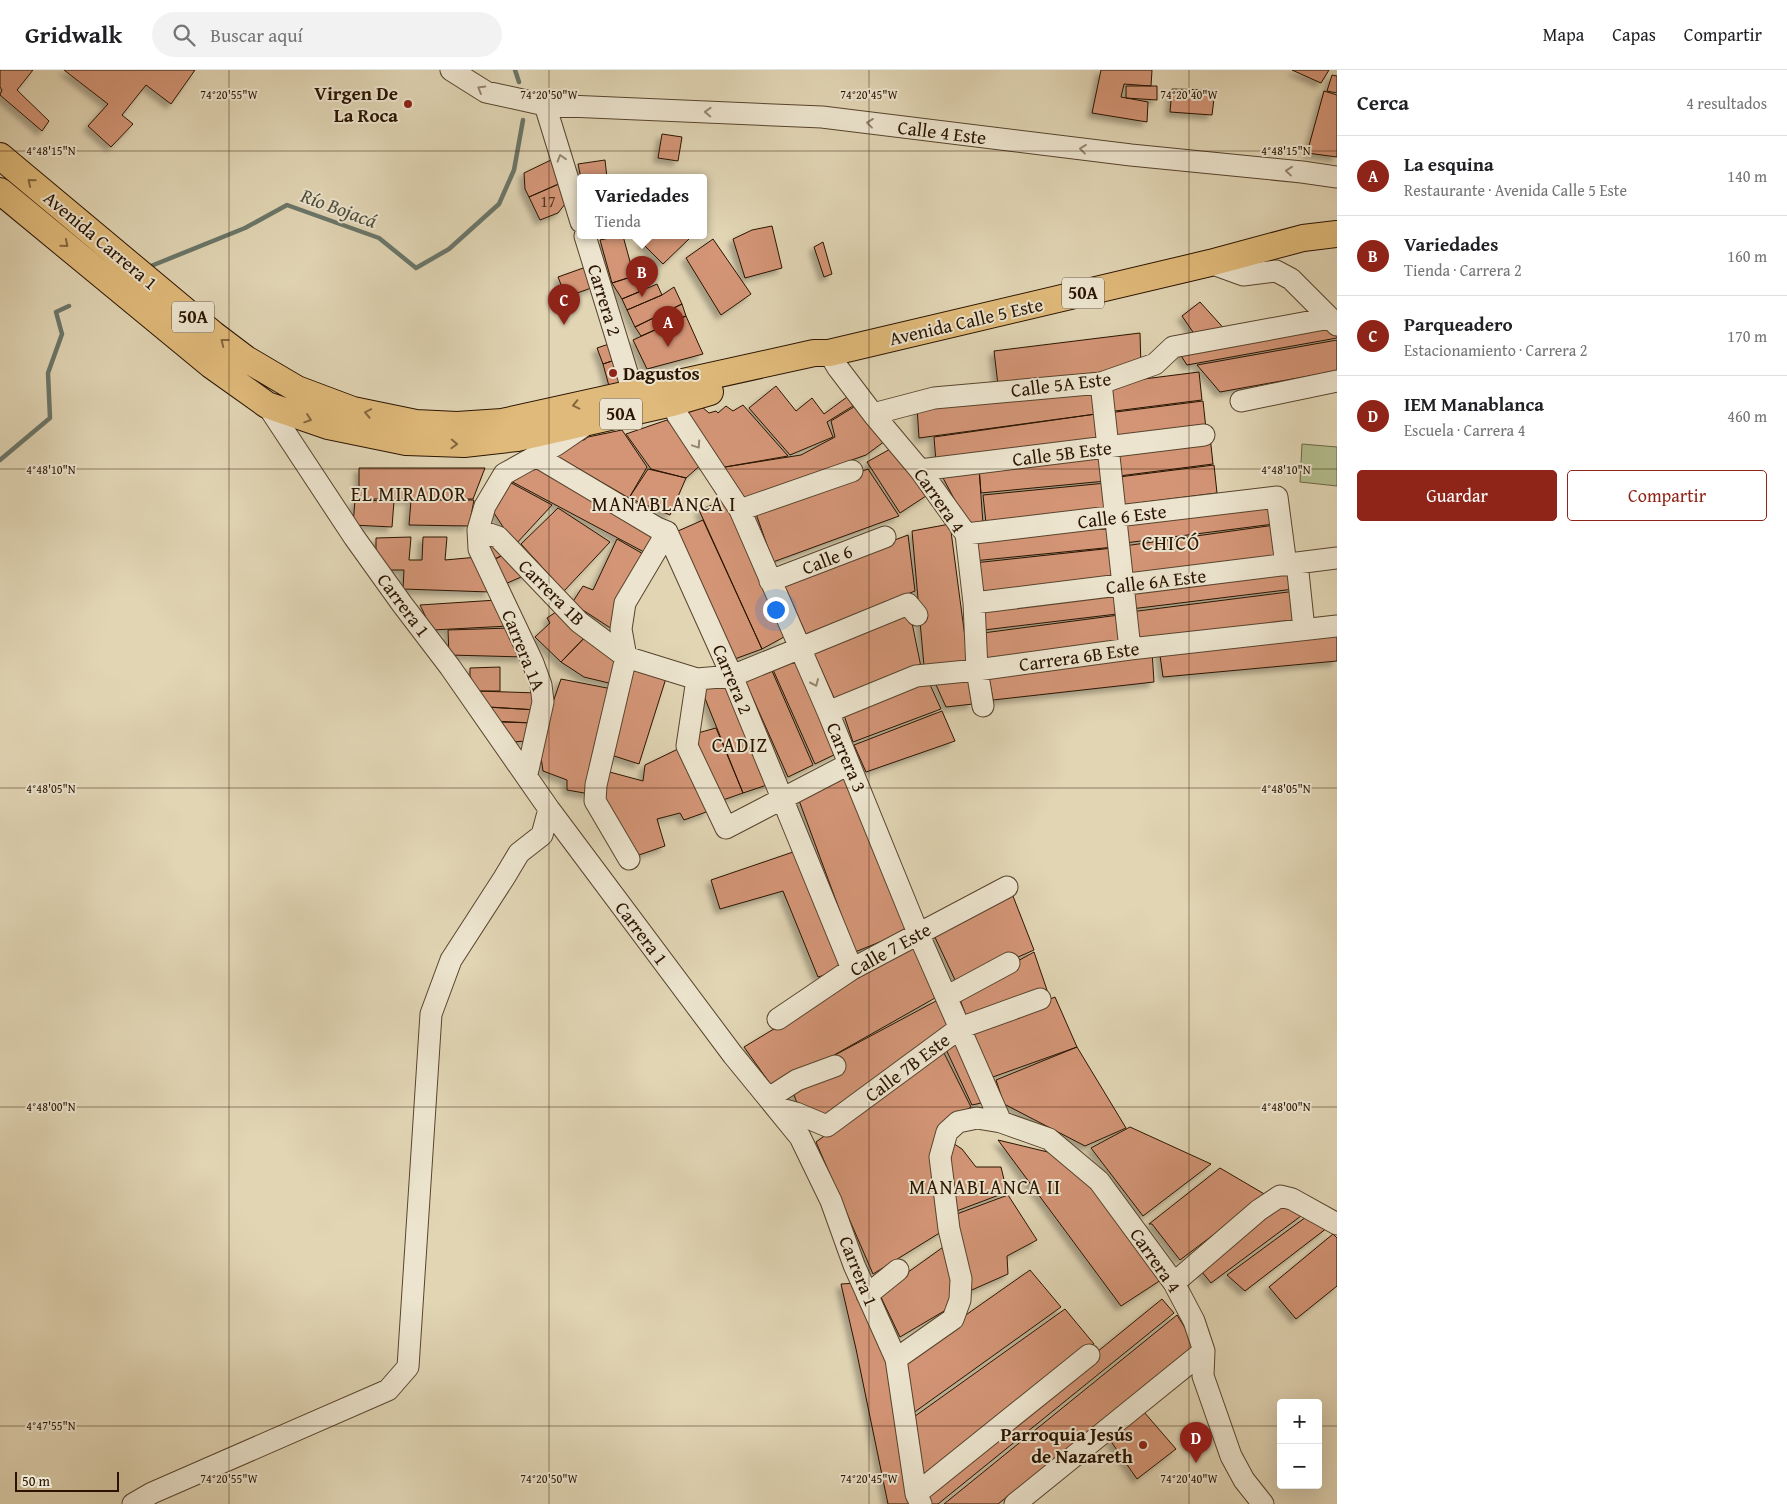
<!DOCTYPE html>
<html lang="es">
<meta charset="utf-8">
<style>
:root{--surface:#fff;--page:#f2f2f2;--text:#202124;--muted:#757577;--line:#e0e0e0;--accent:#8f2418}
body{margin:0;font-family:"Gentium Book Plus",serif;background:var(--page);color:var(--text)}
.controls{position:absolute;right:15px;bottom:15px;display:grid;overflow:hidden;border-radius:5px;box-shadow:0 5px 20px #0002}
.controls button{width:45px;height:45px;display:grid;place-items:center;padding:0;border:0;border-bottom:1px solid var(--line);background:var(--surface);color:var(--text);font:25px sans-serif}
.scale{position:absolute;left:15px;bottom:12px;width:104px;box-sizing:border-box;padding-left:5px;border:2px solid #2a1400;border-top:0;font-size:14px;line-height:18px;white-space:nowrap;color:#2a1400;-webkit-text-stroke:4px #ece4ce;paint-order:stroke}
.you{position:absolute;left:775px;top:539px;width:18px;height:18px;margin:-12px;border:4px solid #fff;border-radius:50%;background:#1a73e8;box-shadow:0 0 0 8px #1a73e833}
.badge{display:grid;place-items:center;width:32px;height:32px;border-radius:50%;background:var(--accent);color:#fff;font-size:16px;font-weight:700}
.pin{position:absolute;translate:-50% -41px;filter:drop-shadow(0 1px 2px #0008)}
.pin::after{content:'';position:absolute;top:26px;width:18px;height:15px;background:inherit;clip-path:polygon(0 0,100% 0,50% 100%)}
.popup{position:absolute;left:577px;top:104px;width:130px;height:65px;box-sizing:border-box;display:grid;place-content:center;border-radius:5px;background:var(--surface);filter:drop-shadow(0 1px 4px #0005);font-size:16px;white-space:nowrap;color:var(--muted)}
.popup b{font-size:19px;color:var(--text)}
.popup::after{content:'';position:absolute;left:50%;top:100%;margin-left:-10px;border:10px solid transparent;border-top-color:var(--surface)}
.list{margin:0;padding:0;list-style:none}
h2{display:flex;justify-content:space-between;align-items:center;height:65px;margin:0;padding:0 20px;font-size:21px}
h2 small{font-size:16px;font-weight:400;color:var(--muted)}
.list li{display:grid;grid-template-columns:32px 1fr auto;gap:15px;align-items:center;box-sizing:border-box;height:80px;padding:0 20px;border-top:1px solid var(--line)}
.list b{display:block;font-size:19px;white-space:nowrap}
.list p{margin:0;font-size:16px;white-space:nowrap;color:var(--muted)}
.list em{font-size:16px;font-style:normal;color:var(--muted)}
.actions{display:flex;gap:10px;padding:15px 20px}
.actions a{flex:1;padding:11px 0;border:1px solid var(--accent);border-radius:5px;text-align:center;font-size:18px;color:var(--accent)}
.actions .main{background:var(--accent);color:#fff}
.icon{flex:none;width:28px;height:28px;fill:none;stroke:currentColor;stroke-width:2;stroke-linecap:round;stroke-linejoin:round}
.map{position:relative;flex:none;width:1337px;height:1434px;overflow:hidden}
header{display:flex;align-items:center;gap:30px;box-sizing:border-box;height:70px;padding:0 25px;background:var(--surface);border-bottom:1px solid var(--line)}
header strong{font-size:24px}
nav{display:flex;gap:28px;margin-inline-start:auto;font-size:18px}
.search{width:350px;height:45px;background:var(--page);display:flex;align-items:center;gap:12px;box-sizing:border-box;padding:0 18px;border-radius:28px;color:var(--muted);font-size:19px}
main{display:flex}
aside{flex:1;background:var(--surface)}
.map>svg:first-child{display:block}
</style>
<header>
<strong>Gridwalk</strong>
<div class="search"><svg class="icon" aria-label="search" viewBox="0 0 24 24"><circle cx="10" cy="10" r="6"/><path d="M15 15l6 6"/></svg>Buscar aquí</div>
<nav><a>Mapa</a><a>Capas</a><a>Compartir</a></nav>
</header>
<main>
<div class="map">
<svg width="1337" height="1434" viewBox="0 0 1337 1434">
<defs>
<filter id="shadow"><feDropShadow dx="-4.5" dy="4.5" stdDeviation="2.5" flood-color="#0004"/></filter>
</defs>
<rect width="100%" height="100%" fill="#e1d5b4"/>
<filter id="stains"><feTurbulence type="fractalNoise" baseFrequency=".004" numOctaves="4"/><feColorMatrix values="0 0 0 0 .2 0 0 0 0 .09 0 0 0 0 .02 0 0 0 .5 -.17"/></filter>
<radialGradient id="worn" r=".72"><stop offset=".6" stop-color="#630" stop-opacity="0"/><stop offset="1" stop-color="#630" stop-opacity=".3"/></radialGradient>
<!-- green -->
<path fill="#b3bd8d" stroke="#6e6846" d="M1302,374L1337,377V416L1300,412Z"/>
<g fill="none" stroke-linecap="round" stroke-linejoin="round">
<!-- stream -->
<path stroke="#6a7669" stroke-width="4.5" d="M515,0L519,12
M151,196L245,158L287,135L379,168L416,198L449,179L499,134L514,100L523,50
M0,390L50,348L48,303L62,264L56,242L69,236"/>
</g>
<!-- building -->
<path fill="#d39576" stroke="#2a1400" filter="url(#shadow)" d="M0,0H33L17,20L49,51L42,61L0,25L2,20L0,17Z
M64,0H195L171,34L146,15L122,45L133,54L111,77L88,56L108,34Z
M1101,0H1152L1151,16L1124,14L1121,27L1148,32L1147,52L1092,43Z
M1292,0H1329L1321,13Z
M1332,5L1337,6V23L1327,21Z
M1126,16H1157V30L1126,28Z
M1172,19L1215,20L1212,45L1170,42Z
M1324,21L1337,25V87L1307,83Z
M662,64L682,67L678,91L658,88Z
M553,89L561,113L529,127L525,119L524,103Z
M605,90L607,108H581L578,94Z
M561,113L565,134L558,143L540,150L529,127Z
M772,156L782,198L745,208L733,169L752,160Z
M618,166H623L634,206L612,213L600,170Z
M651,166H685L689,169L663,194L642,173Z
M713,169L751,224L721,245L686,188Z
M823,172L832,204L824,207L814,177Z
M586,197L594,217L566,227L558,207Z
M634,206L639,222L622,229L612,213Z
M657,214L662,225L627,240L622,229Z
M674,217L682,234L635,257L627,240L662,225Z
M1200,232L1228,263L1197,268L1182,246Z
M682,234L686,246L641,266L635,257Z
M686,246L703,284L647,299L633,270Z
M1329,251L1337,262V268L1187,295L1176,278Z
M1140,263L1141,297L998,315L994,281Z
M1337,270V301L1220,322L1197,295Z
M609,274L615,290L603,294L597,278Z
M615,290L623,312L609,316L603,294Z
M1199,302L1202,330L1107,342L1104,314Z
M776,316L796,341L812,328L824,344L847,327L853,336L827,352L833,367L790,385L749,338Z
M1093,316L1096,344L919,368L917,337Z
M1203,331L1206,359L1111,372L1108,343Z
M743,335L788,386L719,398L687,343L702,337L709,343L716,341L718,343L726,336L733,341Z
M857,335L885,371L866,385L740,429L719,398L801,385L835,367L831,351Z
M1096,344L1098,373L936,392L934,367Z
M667,350L703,393L686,408L651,399L626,364Z
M622,360L647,397L629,428L553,384L578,370H584L588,367Z
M1210,366L1213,394L1119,406L1115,378Z
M892,378L929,424L900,443L867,392Z
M1105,380L1106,411L981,423L979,398Z
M525,395L535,400L538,395L657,458L644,482L507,409Z
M1214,395L1217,423L1122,435L1119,407Z
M359,398H485L473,429H359Z
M979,398L983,454L968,455L942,406Z
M648,399L686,408L670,445L629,428Z
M868,399L899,446L773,492L755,441Z
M504,409L552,435L515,475L490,437Z
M1106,413L1108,439L986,453L983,425Z
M355,430L394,431L392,457L353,455Z
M411,430H474L469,456L409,455Z
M725,430L784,567L762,579L699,440Z
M1273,430L1274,454L1125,473L1123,449Z
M558,438L610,472L564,521L521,474Z
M703,450L762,579L732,590L678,461Z
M1112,450L1114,477L973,491L972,466Z
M950,454L968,590L924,596L912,461Z
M1275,455L1278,487L1128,505L1124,476Z
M908,465L915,521L806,564L783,512Z
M411,467L409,490H422L423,467H447L445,490L478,487L490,522L403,519L404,500H391L376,482V468Z
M617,469L645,485L612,559L572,533L583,516L593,520Z
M488,472L509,482L493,490Z
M1113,478L1116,506L976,523L974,493Z
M509,482L528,504L505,514L493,490Z
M1294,496V519L1131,539L1127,517Z
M1117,519V544L984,560L982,534Z
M1296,521L1297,550L1134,569L1130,542Z
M497,530L509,556L432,560L420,535Z
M562,538L589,563L561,592L535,567L550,553L547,548Z
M909,538L921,597L835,630L812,579Z
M1119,545L1122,572L987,588L983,563Z
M511,558L525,587L449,585L448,560Z
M1337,561V591L1163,607L1159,578Z
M589,563L624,588L617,615L584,607L561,592Z
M795,581L840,682L815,694L770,593Z
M1152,581L1154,612L993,630L988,602Z
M635,592L667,605L639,694L611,685Z
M769,594L813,695L788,707L743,606Z
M500,597V621H477L470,606V598Z
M974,603L973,634L946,637L933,608Z
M927,608L941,639L853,672L844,645Z
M561,609L612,619L590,724L567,720V710L543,701L539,673Z
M725,609L770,714L743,723L700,616Z
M477,621L538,623L537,640L485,637Z
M490,637L537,640L534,653L492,651Z
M942,641L955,671L866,702L854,675Z
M499,652L534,653L527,671L510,672Z
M716,658L743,723L723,730L693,666L694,664Z
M680,678L709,741L684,750L680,743L657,749L665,776L636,786L598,719L606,701L643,711L645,695Z
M847,705L912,859L855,882L797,725Z
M799,780L848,898L818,907L783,821L720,839L711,810Z
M1011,821L1034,880L957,914L932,861Z
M913,875L935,928L774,1019L744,977Z
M1034,882L1048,923L968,951L958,924Z
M1055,927L1077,977L990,1008L973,961Z
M936,931L954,957L826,1047L798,1036L792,1019L844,997L835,985Z
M958,966L986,1032L972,1035L944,975Z
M1077,977L1126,1058L1085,1076L1004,1034L996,1010Z
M943,981L971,1037L947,1052L946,1159L873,1204L816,1072Z
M1130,1057L1211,1094L1143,1146L1091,1078Z
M948,1070L962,1079L976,1097H1001L1007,1122L954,1142Z
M998,1070L1056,1084L1099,1119L1164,1208L1121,1236Z
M1220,1098L1266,1125L1180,1190L1152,1154H1149Z
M1008,1125L1037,1170L1007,1186L1008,1204L965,1223L954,1145Z
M1281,1130L1305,1143L1211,1213L1198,1197Z
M1306,1147L1327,1158L1245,1221L1227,1205Z
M1333,1164L1337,1168V1216L1296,1249L1269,1217Z
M946,1175L957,1216L951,1237L900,1267L879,1223Z
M1030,1200L1061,1237L909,1346L903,1289Z
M857,1213L886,1282L913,1434H888L856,1279L841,1214Z
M1162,1229L1174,1243L938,1434H931L924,1423Z
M1065,1239L1094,1274L923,1410L911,1349Z
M1177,1245L1197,1277L998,1434H944Z
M1144,1342L1176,1379L1137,1409L1110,1370Z"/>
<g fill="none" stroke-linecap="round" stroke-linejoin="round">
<!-- minor casing -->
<g stroke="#58442d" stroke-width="23">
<path id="minor" d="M451,0L486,22L545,35L822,47L1131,85L1302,102L1337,107
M545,35L581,152
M585,166L633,322
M1210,193L1243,205L1276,201L1291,209L1337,255
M829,283L838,298L873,344L920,400L966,464L974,533L977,600L983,636
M1101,313L1130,579
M1241,331L1337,311
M672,333L678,346L740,440L828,642L918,863L1001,1052
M267,335L354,467L402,534L450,597L549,739L733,985L800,1067L831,1131L854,1195L896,1289L916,1424L921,1434
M873,344L934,328L1101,313L1155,294L1173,277L1330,248
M536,386L657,458L667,462L732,606L852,899
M920,400L1204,365
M740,440L852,401
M478,460L498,467L579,552L626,587L697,609L732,606L908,534L917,545
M966,464L1277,427L1286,495
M1297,493L1304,559
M770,511L885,467
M974,533L1337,488
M697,609L687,676L726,758L849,694
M828,642L916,606L977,600L1130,579L1337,556
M527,704L543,632L541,615L533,593L479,479L478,460L485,436L504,404L556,375L585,355
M629,789L595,731L596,715L626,587L621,559L625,533L667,462
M946,927L1009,893
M778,949L852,899L1007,817
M769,1028L797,1010L835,996
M778,1038L796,1043L827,1056L960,958L1040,929
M1174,1213L1259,1140L1280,1126L1292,1129L1337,1154
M867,1225L898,1200
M896,1289L953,1249L960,1230L961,1209L949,1159L940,1087L947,1062L958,1052L977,1048L1001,1052L1049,1069L1099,1111L1174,1213L1194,1251L1204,1281L1203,1306L1231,1386L1244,1410L1263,1434
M916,1424L1089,1285
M133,1434L152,1423L388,1320L408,1297L431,944L451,890L504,808L519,783L542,765L549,739
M1015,1434L1204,1281"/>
</g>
<!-- major casing -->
<g stroke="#2a1400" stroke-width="28">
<path id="major" d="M0,86L213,264L246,289L297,319L353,340L416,353L457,355L502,352L814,283H829L1210,193L1303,168L1337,164
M0,121L211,295L267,335L328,356L406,372L464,374L517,368L672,333L710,322"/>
</g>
<!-- minor -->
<use href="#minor" stroke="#ece4ce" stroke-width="21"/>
<!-- major -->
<use href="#major" stroke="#e0ba7a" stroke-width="26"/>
</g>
<!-- one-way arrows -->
<defs><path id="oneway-chevron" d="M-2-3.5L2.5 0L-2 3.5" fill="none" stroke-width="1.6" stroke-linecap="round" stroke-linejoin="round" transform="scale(1.25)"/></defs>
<g stroke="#958671">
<use href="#oneway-chevron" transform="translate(481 19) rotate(-150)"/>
<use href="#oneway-chevron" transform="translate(708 42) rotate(-178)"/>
<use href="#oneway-chevron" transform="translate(870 53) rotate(-173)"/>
<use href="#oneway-chevron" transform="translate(1083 79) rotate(-173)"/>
<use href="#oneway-chevron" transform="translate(561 88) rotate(-107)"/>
<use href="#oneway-chevron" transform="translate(1289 101) rotate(-174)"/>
<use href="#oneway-chevron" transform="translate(697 375) rotate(56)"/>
<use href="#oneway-chevron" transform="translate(815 613) rotate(66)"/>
</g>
<g stroke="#85673d">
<use href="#oneway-chevron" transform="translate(31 112) rotate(-140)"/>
<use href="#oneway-chevron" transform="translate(65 174) rotate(40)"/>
<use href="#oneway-chevron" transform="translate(224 272) rotate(-142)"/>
<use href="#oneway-chevron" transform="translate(576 335) rotate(167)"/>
<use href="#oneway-chevron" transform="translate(368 343) rotate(-169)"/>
<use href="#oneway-chevron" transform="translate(308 349) rotate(19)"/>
<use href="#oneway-chevron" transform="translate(454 374) rotate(2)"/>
</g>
<!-- ticks -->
<path fill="none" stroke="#2a1400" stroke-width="1" stroke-opacity="0.45" d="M229,0V1434M549,0V1434M869,0V1434M1189,0V1434M0,81H1337M0,399H1337M0,718H1337M0,1037H1337M0,1356H1281M1318,1356H1337"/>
<!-- markers -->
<g fill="#8f2418" stroke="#ece4ce" stroke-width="2">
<circle cx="408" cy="34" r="5"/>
<circle cx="613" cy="303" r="5"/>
<circle cx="1143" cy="1375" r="5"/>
</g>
<g text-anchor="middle" stroke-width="4" stroke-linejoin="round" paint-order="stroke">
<!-- number labels -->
<g font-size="16" fill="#54341e">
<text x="548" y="137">17</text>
</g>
<!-- shield labels -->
<g fill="#ece4ce" stroke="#64523e" stroke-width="1">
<rect x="1062" y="207.5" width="42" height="31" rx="4"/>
<rect x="172" y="231.5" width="42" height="31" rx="4"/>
<rect x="600" y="328.5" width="42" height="31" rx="4"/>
</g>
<g font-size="18" font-weight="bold" fill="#2a1400">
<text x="1083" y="229">50A</text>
<text x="193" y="253">50A</text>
<text x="621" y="350">50A</text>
</g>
<!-- poi labels -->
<g font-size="19" font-weight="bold" fill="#2a1400" stroke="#ece4ce" text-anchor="end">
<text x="398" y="30">Virgen De<tspan x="398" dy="22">La Roca</tspan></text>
<text x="623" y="310" text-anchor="start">Dagustos</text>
<text x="1133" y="1371">Parroquia Jesús<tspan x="1133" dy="22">de Nazareth</tspan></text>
</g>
<!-- street labels -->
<g font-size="19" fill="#2a1400" stroke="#ece4ce">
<text transform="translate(942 62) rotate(7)" y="7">Calle 4 Este</text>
<text transform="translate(101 170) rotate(40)" y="7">Avenida Carrera 1</text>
<text transform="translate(605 230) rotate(73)" y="7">Carrera 2</text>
<text transform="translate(966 251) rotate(-13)" y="7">Avenida Calle 5 Este</text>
<text transform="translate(1061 314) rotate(-7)" y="7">Calle 5A Este</text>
<text transform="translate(1062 383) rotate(-7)" y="7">Calle 5B Este</text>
<text transform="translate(940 430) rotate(55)" y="7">Carrera 4</text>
<text transform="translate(1122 446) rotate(-7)" y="7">Calle 6 Este</text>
<text transform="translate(827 489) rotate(-21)" y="7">Calle 6</text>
<text transform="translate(1156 511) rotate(-7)" y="7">Calle 6A Este</text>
<text transform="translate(552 522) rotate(45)" y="7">Carrera 1B</text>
<text transform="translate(404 535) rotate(53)" y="7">Carrera 1</text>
<text transform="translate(524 580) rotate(68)" y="7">Carrera 1A</text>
<text transform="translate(1079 586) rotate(-8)" y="7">Carrera 6B Este</text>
<text transform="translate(733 609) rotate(67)" y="7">Carrera 2</text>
<text transform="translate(847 687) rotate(67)" y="7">Carrera 3</text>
<text transform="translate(642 863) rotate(53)" y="7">Carrera 1</text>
<text transform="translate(890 879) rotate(-29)" y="7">Calle 7 Este</text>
<text transform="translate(907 997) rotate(-37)" y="7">Calle 7B Este</text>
<text transform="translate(1156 1190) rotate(55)" y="7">Carrera 4</text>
<text transform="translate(859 1201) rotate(68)" y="7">Carrera 1</text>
</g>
<!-- water labels -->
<g font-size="20" font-style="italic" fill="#4f4d3d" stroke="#ece4ce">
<text transform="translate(339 138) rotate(20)" y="7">Río Bojacá</text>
</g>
<!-- neighbourhood labels -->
<g font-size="20" letter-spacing="1" fill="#2a1400" stroke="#ece4ce">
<text x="409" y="431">EL MIRADOR</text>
<text x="664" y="441">MANABLANCA I</text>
<text x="1171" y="480">CHICÓ</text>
<text x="740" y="682">CADIZ</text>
<text x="985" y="1124">MANABLANCA II</text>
</g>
</g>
<g font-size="12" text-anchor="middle" fill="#2a1400" stroke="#ece4ce" stroke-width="4" stroke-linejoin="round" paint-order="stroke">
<text x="229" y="29">74°20'55"W</text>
<text x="549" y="29">74°20'50"W</text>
<text x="869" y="29">74°20'45"W</text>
<text x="1189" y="29">74°20'40"W</text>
<text x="51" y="85">4°48'15"N</text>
<text x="1286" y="85">4°48'15"N</text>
<text x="51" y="404">4°48'10"N</text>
<text x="1286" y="404">4°48'10"N</text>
<text x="51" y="723">4°48'05"N</text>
<text x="1286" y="723">4°48'05"N</text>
<text x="51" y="1041">4°48'00"N</text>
<text x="1286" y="1041">4°48'00"N</text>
<text x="51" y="1360">4°47'55"N</text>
<text x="229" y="1413">74°20'55"W</text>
<text x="549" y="1413">74°20'50"W</text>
<text x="869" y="1413">74°20'45"W</text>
<text x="1189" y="1413">74°20'40"W</text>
</g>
<rect width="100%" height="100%" filter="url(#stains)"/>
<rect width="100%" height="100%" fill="url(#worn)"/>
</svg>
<div class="controls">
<button>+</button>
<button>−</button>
</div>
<div class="scale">50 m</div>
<div class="you"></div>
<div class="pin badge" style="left:668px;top:277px">A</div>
<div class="pin badge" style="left:642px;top:227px">B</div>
<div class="popup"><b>Variedades</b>Tienda</div>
<div class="pin badge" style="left:564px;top:255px">C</div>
<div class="pin badge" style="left:1196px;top:1393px">D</div>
</div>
<aside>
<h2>Cerca<small>4 resultados</small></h2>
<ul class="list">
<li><span class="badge">A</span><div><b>La esquina</b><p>Restaurante · Avenida Calle 5 Este</p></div><em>140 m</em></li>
<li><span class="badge">B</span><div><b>Variedades</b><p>Tienda · Carrera 2</p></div><em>160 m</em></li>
<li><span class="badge">C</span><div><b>Parqueadero</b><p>Estacionamiento · Carrera 2</p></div><em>170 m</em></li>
<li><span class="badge">D</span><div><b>IEM Manablanca</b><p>Escuela · Carrera 4</p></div><em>460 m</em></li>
</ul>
<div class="actions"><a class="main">Guardar</a><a>Compartir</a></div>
</aside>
</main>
